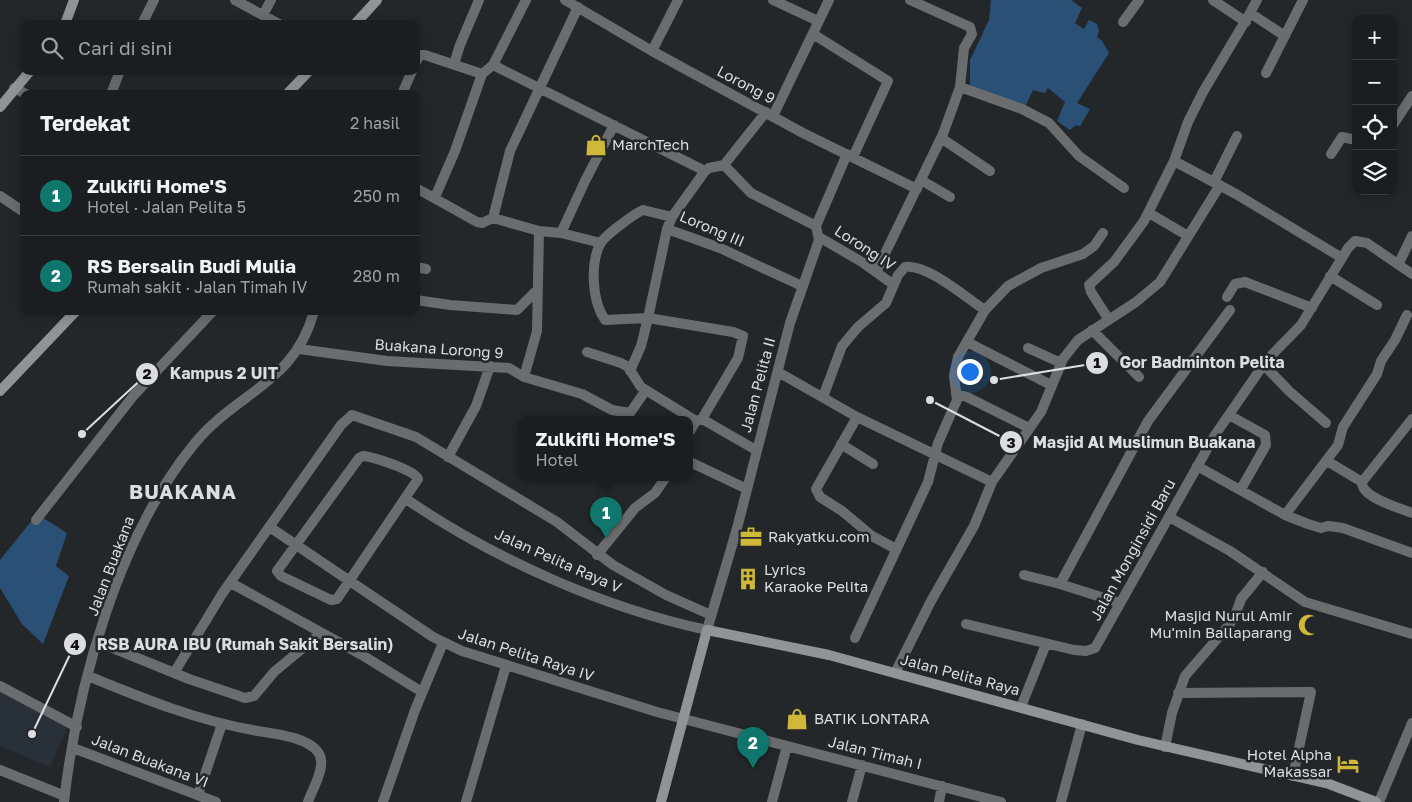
<!DOCTYPE html>
<html lang="id">
<meta charset="utf-8">
<style>
:root{--surface:#1b1d20;--page:#242629;--text:#f1f3f6;--muted:#a0a2a5;--line:#393b3e;--accent:#0f766e}
body{margin:0;font-family:"Golos Text",sans-serif;background:var(--page);color:var(--text)}
.controls{position:absolute;right:15px;top:15px;display:grid;overflow:hidden;border-radius:10px;box-shadow:0 2px 12px #0003}
.controls button{width:45px;height:45px;display:grid;place-items:center;padding:0;border:0;border-bottom:1px solid var(--line);background:var(--surface);color:var(--text);font:25px sans-serif}
.you{position:absolute;left:969px;top:371px;width:18px;height:18px;margin:-12px;border:4px solid #fff;border-radius:50%;background:#1a73e8;box-shadow:0 0 0 8px #1a73e833}
.badge{display:grid;place-items:center;width:32px;height:32px;border-radius:50%;background:var(--accent);color:#fff;font-size:16px;font-weight:700}
.pin{position:absolute;translate:-50% -41px;filter:drop-shadow(0 1px 2px #0008)}
.pin::after{content:'';position:absolute;top:26px;width:18px;height:15px;background:inherit;clip-path:polygon(0 0,100% 0,50% 100%)}
.popup{position:absolute;left:518px;top:416px;width:175px;height:65px;box-sizing:border-box;display:grid;place-content:center;border-radius:10px;background:var(--surface);filter:drop-shadow(0 1px 4px #0005);font-size:16px;white-space:nowrap;color:var(--muted)}
.popup b{font-size:19px;color:var(--text)}
.popup::after{content:'';position:absolute;left:50%;top:100%;margin-left:-10px;border:10px solid transparent;border-top-color:var(--surface)}
.list{margin:0;padding:0;list-style:none}
h2{display:flex;justify-content:space-between;align-items:center;height:65px;margin:0;padding:0 20px;font-size:21px}
h2 small{font-size:16px;font-weight:400;color:var(--muted)}
.list li{display:grid;grid-template-columns:32px 1fr auto;gap:15px;align-items:center;box-sizing:border-box;height:80px;padding:0 20px;border-top:1px solid var(--line)}
.list b{display:block;font-size:19px;white-space:nowrap}
.list p{margin:0;font-size:16px;white-space:nowrap;color:var(--muted)}
.list em{font-size:16px;font-style:normal;color:var(--muted)}
.icon{flex:none;width:28px;height:28px;fill:none;stroke:currentColor;stroke-width:2;stroke-linecap:round;stroke-linejoin:round}
.map{position:relative;flex:none;width:1412px;height:802px;overflow:hidden}
.search{position:absolute;background:var(--surface);box-shadow:0 2px 12px #0003;left:20px;top:20px;width:400px;height:55px;display:flex;align-items:center;gap:12px;box-sizing:border-box;padding:0 18px;border-radius:10px;color:var(--muted);font-size:19px}
.panel{position:absolute;background:var(--surface);box-shadow:0 2px 12px #0003;left:20px;top:90px;width:400px;height:225px;border-radius:10px}
.map>svg:first-child{display:block}
</style>
<div class="map">
<svg width="1412" height="802" viewBox="0 0 1412 802">
<rect width="100%" height="100%" fill="#24272a"/>
<!-- built -->
<path fill="#293138" d="M0,692L70,721L50,767L0,746Z"/>
<!-- green -->
<path fill="#2a5175" d="M991,0H1071L1082,8L1075,23L1084,29L1089,20L1097,24L1099,31L1097,37L1102,41L1109,53L1077,103L1090,109L1080,126L1076,125L1070,130L1057,121L1065,102L1048,88L1045,93L1033,90L1024,109L970,90V60L989,20Z
M37,514L67,533L56,566L69,576L43,644L22,624L0,588V560Z"/>
<g fill="none" stroke-linecap="round" stroke-linejoin="round">
<!-- street -->
<path stroke="#6b6c6e" stroke-width="10" d="M235,0L279,24
M565,0L652,51L803,133L917,189
M773,0L818,21
M1213,0L1246,22
M1250,13L1257,0
M263,15L271,0
M1123,22L1139,0
M142,24L154,0
M813,34L888,81L853,157
M652,51L678,0
M416,62L420,55H425L482,74L493,65L526,0
M454,64L460,45L479,0
M493,65L705,171
M1266,73L1303,0
M960,87L1022,109L1049,123L1079,156L1124,188
M14,88L26,94
M111,94L120,71
M402,94L412,71
M773,116L829,0
M1393,125L1412,96
M941,138L990,171
M1331,154L1342,137L1356,140
M1174,161L1236,194L1342,258
M724,165L751,193L816,226
M921,180L950,197
M1214,182L1237,136
M416,188L477,222L482,223L493,218L539,231L561,233L601,243
M0,196L24,212
M435,197L455,151L482,74
M1149,213L1188,236
M672,217L643,210C634,214 604,236 600,244C590,265 592,301 605,320L648,318L733,332L743,336L738,358L702,419L696,421L690,431
M493,218L510,151L578,7
M667,229L720,248L802,286
M561,233L585,181L614,125
M819,237L862,262L894,285
M1399,263L1412,236
M416,267L426,269
M876,272L943,134L960,87L964,48L972,34L970,27L910,0
M1330,276L1377,305
M1227,297L1235,284L1245,282L1312,308
M416,300L450,305L517,310L538,289
M1109,320L1091,292L1089,285L1114,262L1144,221L1174,161L1188,122L1203,92L1250,13L1285,36
M1092,330L1139,377
M967,342L1051,385
M1028,348L1061,363
M299,349L387,361L509,368L524,377L582,394L612,410L630,413L646,390
M587,352L621,363L628,367L641,387L696,421
M1264,365L1289,391L1326,423
M630,371L641,346L648,318L667,229L672,217L705,171L709,168L724,165L766,112
M778,372L857,417L992,482
M524,377L537,331L539,231
M956,394L967,397L1029,428
M823,397L842,346L858,327L886,303L898,275L905,267C928,264 966,298 985,310
M1229,415L1265,435L1266,445L1241,489
M857,417L816,489L820,497L842,511L872,536L896,549
M702,419L756,450
M841,444L873,464
M363,456C374,457 414,470 418,479L337,599L331,600L281,576L277,571L359,458Z
M448,457L476,406L490,366
M1327,461L1362,482C1361,498 1400,508 1412,513
M690,462L747,489
M1197,466L1285,515L1308,524L1321,528L1328,526L1343,528L1412,553
M1362,482L1412,419
M406,499C494,559 604,608 707,630L736,532L790,323L819,240L816,226L847,154
M1285,515L1338,445L1343,427L1377,374L1381,361L1395,340L1407,315
M1169,517L1230,551L1305,602L1412,634
M36,520L134,395L213,311
M271,528L433,637L462,651L657,712L1001,802
M597,555L635,508L655,493L666,477
M1024,575L1060,584L1120,603
M231,583L362,655L422,692
M1060,584L1148,421L1230,310
M966,624L1074,650L1086,651L1095,648L1215,435L1266,361L1301,325L1348,248L1355,241L1367,243L1412,274
M855,638L928,482L938,443L957,400L954,376L958,357L985,310L1008,286L1041,268L1083,254L1094,246L1103,233
M98,642L189,679L245,698L254,696L274,672L321,633
M174,673L222,594L341,425L352,415L416,437L557,522L613,565L666,595L711,615
M895,673L931,601L974,526L992,482L1041,412L1063,359L1078,340L1136,302L1160,282L1220,185
M88,676C144,699 198,721 258,731C276,734 307,737 318,752C328,765 312,789 308,802
M0,686L77,727
M1178,693L1311,692L1293,776
M1021,707L1046,644
M1165,747L1172,713L1185,676L1229,625L1235,616L1241,599L1263,572
M73,748L216,802
M0,770L65,796
M198,795L222,724
M64,802C77,685 119,535 195,443C237,392 295,383 314,311
M383,802L415,710L443,643
M466,802L506,666
M772,802L787,746
M852,802L862,765
M939,802L942,786
M1061,802L1082,724
M1379,802L1412,723"/>
<!-- secondary -->
<path stroke="#919497" stroke-width="10" d="M65,24L74,0
M355,24L377,0
M287,94L309,71
M0,107L30,71
M0,391L76,311
M661,802L707,630L829,655L1138,740L1329,784L1376,802"/>
</g>
<!-- icons -->
<defs>
<g id="shop-bare" transform="scale(1.725)"><path d="M-5-2.5h2.3a2.7 3.5 0 0 1 5.4 0H5L5.5 6h-11ZM-1.5-2.5h3a1.5 2.3 0 0 0-3 0Z" fill="#cfb837" stroke="#24272a" stroke-width="2.5" paint-order="stroke"/></g>
<g id="office-bare" transform="scale(1.725)"><path d="M-6-3h4V-5.5h4V-3h4V5H-6ZM-1-4.5V-3h2v-1.5ZM-6 0V1H6V0Z" fill="#cfb837" stroke="#24272a" stroke-width="2.5" paint-order="stroke"/></g>
<g id="building-bare" transform="scale(1.725)"><path d="M-4-6H4V6H1V3H-1V6H-4ZM-2.5-4.3h1.7v1.8h-1.7ZM.8-4.3h1.7v1.8H.8ZM-2.5-1h1.7V.8h-1.7ZM.8-1h1.7V.8H.8Z" fill="#cfb837" stroke="#24272a" stroke-width="2.5" paint-order="stroke"/></g>
<g id="mosque-bare" transform="scale(1.725)"><path d="M3.5-4.9A6 6 0 1 0 3.5 4.9A5 5 0 1 1 3.5-4.9Z" fill="#cfb837" stroke="#24272a" stroke-width="2.5" paint-order="stroke"/></g>
<g id="hotel-bare" transform="scale(1.725)"><path d="M-6-4.5h1.5V1H6V5H4.5V3h-9V5H-6ZM-4 0a1.8 1.8 0 1 1 3.6 0ZM.5 0V-2.5h3Q6-2.5 6 0Z" fill="#cfb837" stroke="#24272a" stroke-width="2.5" paint-order="stroke"/></g>
</defs>
<g fill-rule="evenodd">
<use href="#shop-bare" x="596" y="145"/>
<use href="#office-bare" x="751" y="537"/>
<use href="#building-bare" x="748" y="579"/>
<use href="#mosque-bare" x="1309" y="625"/>
<use href="#shop-bare" x="797" y="719"/>
<use href="#hotel-bare" x="1348" y="764"/>
</g>
<g text-anchor="middle" stroke-width="5" stroke-linejoin="round" paint-order="stroke">
<!-- street labels -->
<g font-size="15" fill="#dbdde0" stroke="#24272a">
<text transform="translate(746 85) rotate(28)" y="5">Lorong 9</text>
<text transform="translate(712 229) rotate(23)" y="5">Lorong III</text>
<text transform="translate(865 248) rotate(33)" y="5">Lorong IV</text>
<text transform="translate(439 349) rotate(4)" y="5">Buakana Lorong 9</text>
<text transform="translate(758 385) rotate(-75)" y="5">Jalan Pelita II</text>
<text transform="translate(1133 550) rotate(-61)" y="5">Jalan Monginsidi Baru</text>
<text transform="translate(558 561) rotate(24)" y="5">Jalan Pelita Raya V</text>
<text transform="translate(111 566) rotate(-69)" y="5">Jalan Buakana</text>
<text transform="translate(526 655) rotate(18)" y="5">Jalan Pelita Raya IV</text>
<text transform="translate(960 675) rotate(15)" y="5">Jalan Pelita Raya</text>
<text transform="translate(875 753) rotate(14)" y="5">Jalan Timah I</text>
<text transform="translate(150 761) rotate(21)" y="5">Jalan Buakana VI</text>
</g>
<!-- poi labels -->
<g font-size="15" fill="#dbdde0" stroke="#24272a" text-anchor="start">
<text x="612" y="150">MarchTech</text>
<text x="768" y="542">Rakyatku.com</text>
<text x="764" y="575">Lyrics<tspan x="764" dy="17">Karaoke Pelita</tspan></text>
<text x="1292" y="621" text-anchor="end">Masjid Nurul Amir<tspan x="1292" dy="17">Mu'min Ballaparang</tspan></text>
<text x="814" y="724">BATIK LONTARA</text>
<text x="1332" y="760" text-anchor="end">Hotel Alpha<tspan x="1332" dy="17">Makassar</tspan></text>
</g>
<!-- district labels -->
<g font-size="20" font-weight="bold" letter-spacing="1" fill="#dbdde0" stroke="#24272a">
<text x="183" y="499">BUAKANA</text>
</g>
</g>
<!-- callouts -->
<path fill="none" stroke="#dbdde0" stroke-width="2" d="M994 380L1097 363M82 434L147 374M930 400L1011 442M32 734L75 644"/>
<g fill="#dbdde0" stroke="#24272a" stroke-width="2">
<circle cx="994" cy="380" r="5"/>
<circle cx="82" cy="434" r="5"/>
<circle cx="930" cy="400" r="5"/>
<circle cx="32" cy="734" r="5"/>
<circle cx="1097" cy="363" r="12"/>
<circle cx="147" cy="374" r="12"/>
<circle cx="1011" cy="442" r="12"/>
<circle cx="75" cy="644" r="12"/>
</g>
<g font-size="15" text-anchor="middle" font-weight="bold" fill="#111">
<text x="1097" y="368">1</text>
<text x="147" y="379">2</text>
<text x="1011" y="448">3</text>
<text x="75" y="650">4</text>
</g>
<g font-size="16" text-anchor="middle" font-weight="bold" fill="#dbdde0" stroke="#24272a" stroke-width="5" stroke-linejoin="round" paint-order="stroke">
<text x="1202" y="368">Gor Badminton Pelita</text>
<text x="224" y="379">Kampus 2 UIT</text>
<text x="1144" y="448">Masjid Al Muslimun Buakana</text>
<text x="245" y="650">RSB AURA IBU (Rumah Sakit Bersalin)</text>
</g>
</svg>
<div class="controls">
<button>+</button>
<button>−</button>
<button><svg class="icon" aria-label="locate" viewBox="0 0 24 24"><circle cx="12" cy="12" r="6"/><path d="M12 2v4M12 18v4M2 12h4M18 12h4"/></svg></button>
<button><svg class="icon" aria-label="layers" viewBox="0 0 24 24"><path d="M12 4l9 5-9 5-9-5zM3 14l9 5 9-5"/></svg></button>
</div>
<div class="you"></div>
<div class="pin badge" style="left:606px;top:538px">1</div>
<div class="popup"><b>Zulkifli Home'S</b>Hotel</div>
<div class="pin badge" style="left:753px;top:768px">2</div>
<div class="search"><svg class="icon" aria-label="search" viewBox="0 0 24 24"><circle cx="10" cy="10" r="6"/><path d="M15 15l6 6"/></svg>Cari di sini</div>
<section class="panel">
<h2>Terdekat<small>2 hasil</small></h2>
<ul class="list">
<li><span class="badge">1</span><div><b>Zulkifli Home'S</b><p>Hotel · Jalan Pelita 5</p></div><em>250 m</em></li>
<li><span class="badge">2</span><div><b>RS Bersalin Budi Mulia</b><p>Rumah sakit · Jalan Timah IV</p></div><em>280 m</em></li>
</ul>
</section>
</div>
